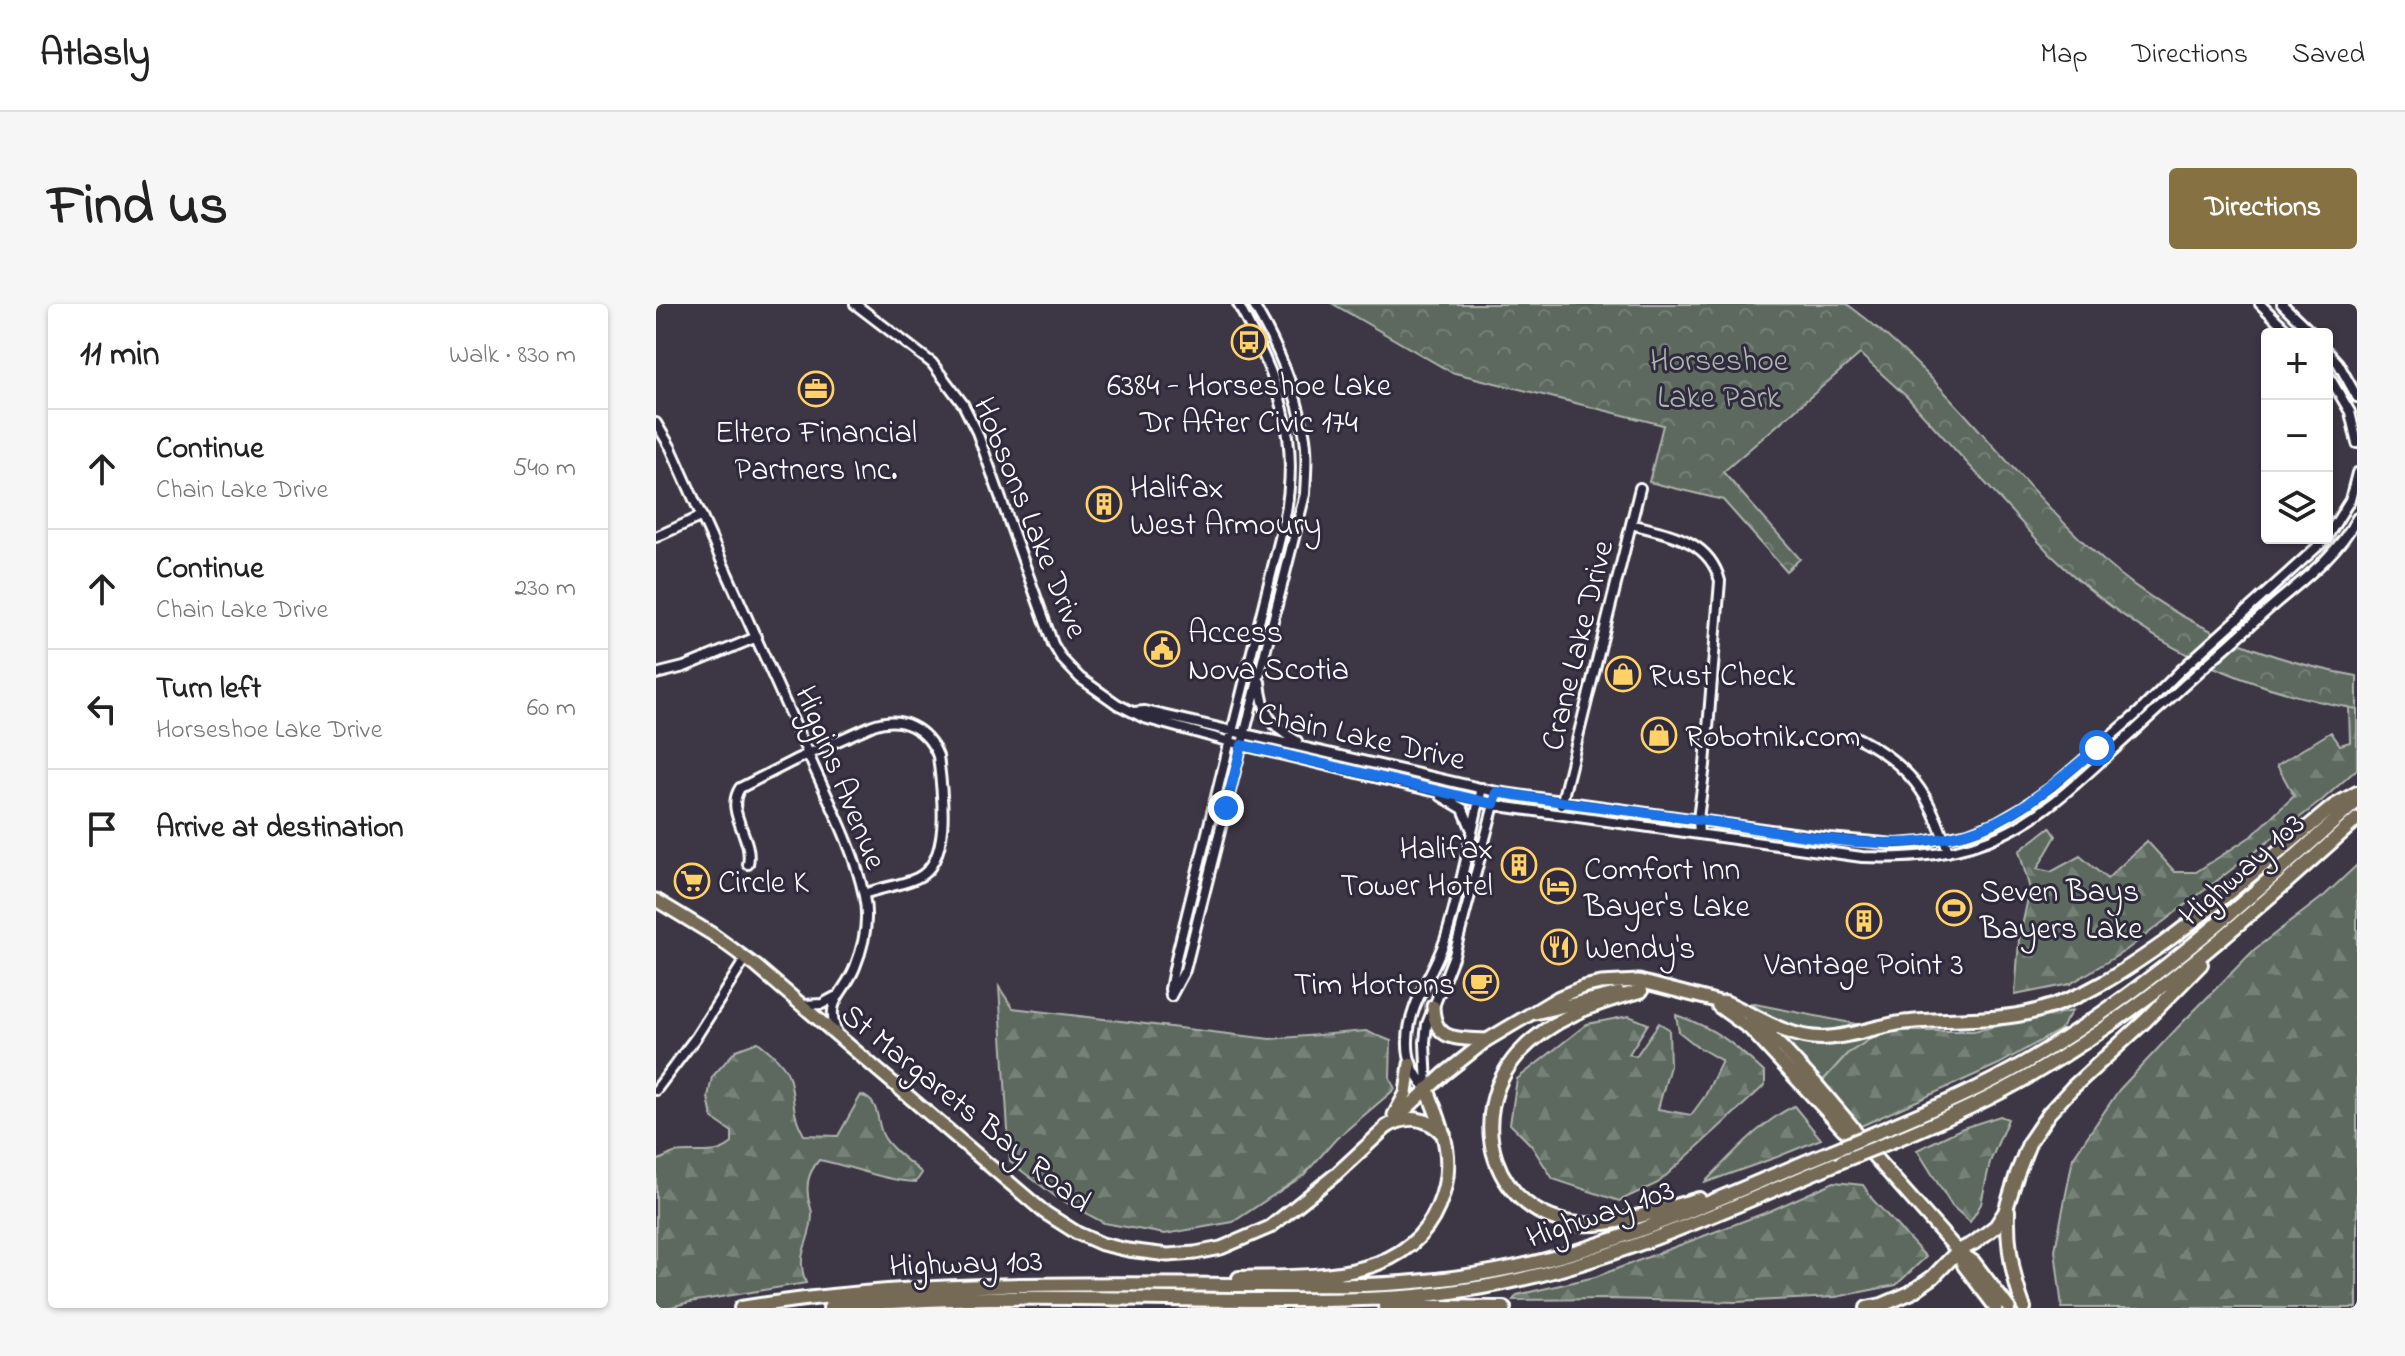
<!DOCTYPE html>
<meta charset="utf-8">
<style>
:root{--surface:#fff;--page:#f6f6f6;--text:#222;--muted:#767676;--line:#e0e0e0;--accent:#857141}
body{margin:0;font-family:"Indie Flower",sans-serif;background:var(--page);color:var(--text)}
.controls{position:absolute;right:24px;top:24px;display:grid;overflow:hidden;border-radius:8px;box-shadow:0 2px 6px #0004}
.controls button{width:72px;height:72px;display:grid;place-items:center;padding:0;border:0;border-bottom:2px solid var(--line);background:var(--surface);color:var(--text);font:40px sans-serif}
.stop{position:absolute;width:24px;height:24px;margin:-18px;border:6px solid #1a73e8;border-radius:50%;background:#fff}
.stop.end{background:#1a73e8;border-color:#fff;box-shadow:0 2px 8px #0008}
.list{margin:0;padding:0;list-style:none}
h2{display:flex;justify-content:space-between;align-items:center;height:104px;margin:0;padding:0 32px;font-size:34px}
h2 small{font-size:26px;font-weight:400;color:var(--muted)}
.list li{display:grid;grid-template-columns:52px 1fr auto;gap:24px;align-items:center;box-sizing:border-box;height:120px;padding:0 32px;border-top:2px solid var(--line)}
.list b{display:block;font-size:30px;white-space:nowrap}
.list p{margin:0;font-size:26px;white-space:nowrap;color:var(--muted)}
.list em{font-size:26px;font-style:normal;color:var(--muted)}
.icon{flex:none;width:44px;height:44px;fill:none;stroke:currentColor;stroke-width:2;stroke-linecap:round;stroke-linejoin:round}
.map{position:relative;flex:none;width:1701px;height:1004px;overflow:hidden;border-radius:8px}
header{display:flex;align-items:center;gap:48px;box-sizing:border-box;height:112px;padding:0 40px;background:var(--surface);border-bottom:2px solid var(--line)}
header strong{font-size:38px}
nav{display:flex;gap:44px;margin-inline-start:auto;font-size:28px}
.intro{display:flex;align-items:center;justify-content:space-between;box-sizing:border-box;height:192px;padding:0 48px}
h1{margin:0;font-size:56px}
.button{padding:20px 36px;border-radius:8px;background:var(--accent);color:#fff;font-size:28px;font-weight:700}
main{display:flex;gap:48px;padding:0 48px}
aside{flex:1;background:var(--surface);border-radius:8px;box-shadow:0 2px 6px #0004}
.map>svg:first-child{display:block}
</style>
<header>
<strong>Atlasly</strong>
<nav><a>Map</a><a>Directions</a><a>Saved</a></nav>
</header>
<div class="intro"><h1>Find us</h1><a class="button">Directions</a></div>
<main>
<aside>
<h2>11 min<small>Walk · 830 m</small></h2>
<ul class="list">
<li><svg class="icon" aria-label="ahead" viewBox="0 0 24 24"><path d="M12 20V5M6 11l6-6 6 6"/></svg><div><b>Continue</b><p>Chain Lake Drive</p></div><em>540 m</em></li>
<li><svg class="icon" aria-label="ahead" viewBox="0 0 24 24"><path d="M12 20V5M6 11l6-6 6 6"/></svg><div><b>Continue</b><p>Chain Lake Drive</p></div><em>230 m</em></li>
<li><svg class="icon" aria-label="left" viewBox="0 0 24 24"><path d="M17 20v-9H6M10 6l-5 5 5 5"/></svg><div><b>Turn left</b><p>Horseshoe Lake Drive</p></div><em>60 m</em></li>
<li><svg class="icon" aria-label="arrive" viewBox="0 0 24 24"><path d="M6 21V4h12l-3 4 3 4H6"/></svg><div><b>Arrive at destination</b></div></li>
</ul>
</aside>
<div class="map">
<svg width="1701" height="1004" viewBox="0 0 1701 1004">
<defs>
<pattern id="forest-firs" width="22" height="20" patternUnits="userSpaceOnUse" patternTransform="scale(2)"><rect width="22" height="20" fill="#5d695e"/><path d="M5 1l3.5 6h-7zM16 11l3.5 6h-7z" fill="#758076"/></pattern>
<pattern id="park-crowns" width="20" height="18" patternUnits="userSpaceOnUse" patternTransform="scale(2)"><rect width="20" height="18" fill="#5d695e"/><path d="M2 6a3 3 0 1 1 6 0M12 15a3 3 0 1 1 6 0" fill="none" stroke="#758076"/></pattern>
</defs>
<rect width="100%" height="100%" fill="#3d3644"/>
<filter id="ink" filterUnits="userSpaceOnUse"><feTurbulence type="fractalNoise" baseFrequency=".0125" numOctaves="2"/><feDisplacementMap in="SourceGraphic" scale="16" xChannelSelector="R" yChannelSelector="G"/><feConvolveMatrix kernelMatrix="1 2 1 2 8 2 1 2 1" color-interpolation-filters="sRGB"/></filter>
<g filter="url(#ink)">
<!-- green -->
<path fill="#5d695e" stroke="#aeb4ae" stroke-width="2" d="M1094,699L1200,720C1157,734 1130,723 1094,699Z
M1231,725L1261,726L1237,727L1191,750L1164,780L1119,728L1138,735Z"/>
<!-- forest -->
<path fill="url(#forest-firs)" stroke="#aeb4ae" stroke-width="2" d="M1701,398V465L1664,498L1469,647L1414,680L1359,691L1363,636L1374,585L1363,547L1394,523L1400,532L1381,565L1395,568L1424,552L1451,575L1491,537L1519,568H1540L1597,531L1638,492L1621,461L1675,428L1684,441L1694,438L1693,404Z
M1701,561V1004H1406L1399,946L1417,854L1463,786L1524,721L1599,645L1669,591Z
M343,683L357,704L614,735L710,727L735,737L734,774L739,785L680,835L648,871L577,918L509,930L448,919L400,893L354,858Z
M1416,707L1404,726L1343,760L1205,822L1164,780L1191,750L1216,734L1237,727H1317Z
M1020,711C1061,725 1078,740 1109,769V781L1002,879L963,897L897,875L875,841L854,820L861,775L931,720L973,712L992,720L973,750L980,752L1003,719L1013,725L1014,762L1002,805L1035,811L1049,792L1066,757L1042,743L1023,728Z
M102,738C113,747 129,759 133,773C140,797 134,806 148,831L182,832L205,791C226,798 219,818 228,833C236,847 254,858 266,869L260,878C229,877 195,862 163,856C154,867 150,877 152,891C152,898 156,904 156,910C156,939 138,947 150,979L34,998L11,1004H0V857C6,855 12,851 18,849C39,845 59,854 76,839V828L56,814L52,793L56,773L80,746Z
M1138,802L1165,835L1121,853L1048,879C1075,852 1103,819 1138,802Z
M1344,812L1352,815L1334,858L1325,900L1314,918L1296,902L1261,846L1307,824Z
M1178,878L1207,881L1217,896L1270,953L1240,981L1180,993L1080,998L952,995L857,996L861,991L939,973L1114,907Z"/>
<!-- park -->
<path fill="url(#park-crowns)" stroke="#aeb4ae" stroke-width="2" d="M677,0H1191C1287,70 1350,166 1436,246C1509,315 1602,355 1701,372V405C1576,383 1485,338 1394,250L1251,93L1204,50L1067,168L1144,255L1130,267L1067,196L993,178L1007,121L795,68Z"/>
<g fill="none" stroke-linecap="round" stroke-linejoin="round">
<!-- minor casing -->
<g stroke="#fff" stroke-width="14">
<path id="minor" d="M199,0L276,59L307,100L321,128L397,340L406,355L424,374L461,400L488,414L586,441L772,486L850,503L1206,553C1255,555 1304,551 1349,529C1389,510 1422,478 1455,448C1489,417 1524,385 1558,354C1580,335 1600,316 1622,297C1652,272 1682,249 1701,214
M1604,0L1635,30
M1626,0L1657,30
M1671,47L1682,59L1701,93
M1671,69L1694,108L1701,139
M0,119L15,144C61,246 107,348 152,450C172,496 198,543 208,592C213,615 208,641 199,663C188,691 168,696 181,729
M975,220C1012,230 1053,235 1064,277L1049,461L1042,515L1043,530
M0,233L46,212
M1671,233L1694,196L1701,169
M0,370L28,363L101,333
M604,378C607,408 613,422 641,437
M477,408L489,407L841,488L1173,534L1240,540L1266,538L1312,529L1341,518L1367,503L1396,483L1482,409L1526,365L1671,234
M1198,432C1253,459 1275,491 1292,548
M785,492L807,505L815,524
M905,501L984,184
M92,560C98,533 68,509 84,484L139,456L217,421C245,411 271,424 282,452C286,485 297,557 261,574C244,582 225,583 208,590
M515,692L529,666L649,190C650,169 652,148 648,128C639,83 620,39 597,0
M515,692L514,685L521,650L628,218C646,131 622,76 582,0
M147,701L166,700L179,693
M771,784L769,738L771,720L798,651L839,497
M771,785C758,770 751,756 752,736C753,698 779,668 790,633C805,585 814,534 826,484
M0,786L40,733L90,654"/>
</g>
<!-- major casing -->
<g stroke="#fff" stroke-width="17">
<path id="major" d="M0,596L56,630L100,662L388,908L421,929L446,940L472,946L512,951L539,949L565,944L614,923L679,871L788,770L831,736L903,693L927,683L945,679L983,677L1075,701
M777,702C778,739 802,734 831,736
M1062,702L1094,725L1187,825L1201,836
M879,709L963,689
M1096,715L1127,744L1162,782L1195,821L1208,841L1302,947L1318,958L1353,1004
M738,811L750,789L754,760
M1302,948L1308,962L1340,1004"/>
</g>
<!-- highway casing -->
<g stroke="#fff" stroke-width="18">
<path id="highway" d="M985,687C939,699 895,714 862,750C807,813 837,912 924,920C959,923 1009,904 1043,895
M1069,698C1099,711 1131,734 1165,734C1194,734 1224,720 1254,718C1296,714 1339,718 1380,707C1429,694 1468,667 1508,639C1567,596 1622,548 1678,502L1701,489
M730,823C751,810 772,813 788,831
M1224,827C1274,806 1325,785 1372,757C1493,686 1598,590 1701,497
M1234,838C1283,818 1331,797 1377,770C1496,701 1599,607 1701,515
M1352,907C1351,942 1356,972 1368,1004
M583,974C652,972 750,980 782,903C801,859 788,827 771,785
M729,1002L848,1004
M85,1004C291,970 500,983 708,981C775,979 842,970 908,951C1000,925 1088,883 1176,847
M174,1004C317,987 461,996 604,996C673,996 741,997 809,986C942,966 1063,908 1186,857
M1211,1004L1226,1001L1254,989L1277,973L1302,947L1318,939L1340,922L1349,908L1361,870L1374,837L1393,809L1416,784L1490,716L1545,660"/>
</g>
<!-- minor -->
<use href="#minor" stroke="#2f2a3d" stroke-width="8"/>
<!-- major -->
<use href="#major" stroke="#756a55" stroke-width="11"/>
<!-- highway -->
<use href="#highway" stroke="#756a55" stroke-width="12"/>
<!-- highway-bridge casing -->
<g stroke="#fff" stroke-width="18" stroke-linecap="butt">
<path id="highway-bridge" d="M1176,847L1224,827
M1186,857L1234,838"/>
</g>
<!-- highway-bridge -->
<use href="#highway-bridge" stroke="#756a55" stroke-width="12"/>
</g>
</g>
<g fill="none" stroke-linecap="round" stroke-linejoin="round" filter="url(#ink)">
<!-- route -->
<path stroke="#1a73e8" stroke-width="10" d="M570,504L586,441L838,500L841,488C911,500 981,507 1051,517C1134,528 1227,553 1310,529C1362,514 1400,478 1441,444"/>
</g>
<!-- icons -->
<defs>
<g id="bus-ring" transform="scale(1.8)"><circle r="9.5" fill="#2f2a3d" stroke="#ffd166" stroke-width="1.5"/><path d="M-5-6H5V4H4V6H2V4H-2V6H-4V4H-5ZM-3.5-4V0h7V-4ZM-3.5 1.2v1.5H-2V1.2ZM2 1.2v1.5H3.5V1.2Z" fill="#ffd166"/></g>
<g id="office-ring" transform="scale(1.8)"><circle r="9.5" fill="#2f2a3d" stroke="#ffd166" stroke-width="1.5"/><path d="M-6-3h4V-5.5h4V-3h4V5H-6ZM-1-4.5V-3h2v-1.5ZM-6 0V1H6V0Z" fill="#ffd166"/></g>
<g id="building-ring" transform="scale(1.8)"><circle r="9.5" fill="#2f2a3d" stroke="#ffd166" stroke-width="1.5"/><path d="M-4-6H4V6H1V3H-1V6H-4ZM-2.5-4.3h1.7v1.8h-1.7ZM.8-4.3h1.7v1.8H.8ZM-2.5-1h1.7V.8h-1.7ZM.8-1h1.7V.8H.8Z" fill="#ffd166"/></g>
<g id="civic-ring" transform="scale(1.8)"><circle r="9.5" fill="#2f2a3d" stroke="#ffd166" stroke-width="1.5"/><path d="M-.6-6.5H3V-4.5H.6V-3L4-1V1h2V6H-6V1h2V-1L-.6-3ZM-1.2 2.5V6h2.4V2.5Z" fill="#ffd166"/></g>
<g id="shop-ring" transform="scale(1.8)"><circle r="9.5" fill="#2f2a3d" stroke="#ffd166" stroke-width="1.5"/><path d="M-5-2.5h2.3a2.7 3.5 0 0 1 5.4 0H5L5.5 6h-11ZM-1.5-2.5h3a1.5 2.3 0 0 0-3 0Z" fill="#ffd166"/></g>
<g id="supermarket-ring" transform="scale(1.8)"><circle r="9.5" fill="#2f2a3d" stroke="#ffd166" stroke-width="1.5"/><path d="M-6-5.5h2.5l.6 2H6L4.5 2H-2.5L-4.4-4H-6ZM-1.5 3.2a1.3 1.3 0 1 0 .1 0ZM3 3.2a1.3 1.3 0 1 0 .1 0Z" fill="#ffd166"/></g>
<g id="hotel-ring" transform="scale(1.8)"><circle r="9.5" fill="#2f2a3d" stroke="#ffd166" stroke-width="1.5"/><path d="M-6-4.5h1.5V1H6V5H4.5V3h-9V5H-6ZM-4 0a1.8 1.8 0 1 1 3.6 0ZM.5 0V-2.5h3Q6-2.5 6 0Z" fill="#ffd166"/></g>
<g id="stadium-ring" transform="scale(1.8)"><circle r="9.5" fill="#2f2a3d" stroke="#ffd166" stroke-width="1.5"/><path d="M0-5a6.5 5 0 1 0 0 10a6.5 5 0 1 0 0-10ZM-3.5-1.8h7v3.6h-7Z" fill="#ffd166"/></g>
<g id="restaurant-ring" transform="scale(1.8)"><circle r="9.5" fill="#2f2a3d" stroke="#ffd166" stroke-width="1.5"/><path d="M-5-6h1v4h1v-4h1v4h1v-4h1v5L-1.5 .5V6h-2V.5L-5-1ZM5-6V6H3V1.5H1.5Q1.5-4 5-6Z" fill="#ffd166"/></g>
<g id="cafe-ring" transform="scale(1.8)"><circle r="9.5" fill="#2f2a3d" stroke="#ffd166" stroke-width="1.5"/><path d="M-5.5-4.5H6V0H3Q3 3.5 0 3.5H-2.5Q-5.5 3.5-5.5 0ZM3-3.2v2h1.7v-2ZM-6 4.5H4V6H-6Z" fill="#ffd166"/></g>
</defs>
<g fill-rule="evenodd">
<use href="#bus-ring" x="593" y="38"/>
<use href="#office-ring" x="160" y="85"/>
<use href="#building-ring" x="448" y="200"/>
<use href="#civic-ring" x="506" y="345"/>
<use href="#shop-ring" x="967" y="370"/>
<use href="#shop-ring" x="1003" y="431"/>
<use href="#building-ring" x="863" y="561"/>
<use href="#supermarket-ring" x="36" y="577"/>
<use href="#hotel-ring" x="902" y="582"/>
<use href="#stadium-ring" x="1298" y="604"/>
<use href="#building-ring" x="1208" y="617"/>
<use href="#restaurant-ring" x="903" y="643"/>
<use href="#cafe-ring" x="825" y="679"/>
</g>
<g text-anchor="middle" stroke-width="6" stroke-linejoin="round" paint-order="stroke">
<!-- park labels -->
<g font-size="32" fill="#aeb4ae" stroke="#2f2a3d">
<text x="1063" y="66">Horseshoe<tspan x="1063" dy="37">Lake Park</tspan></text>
</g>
<!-- poi labels -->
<g font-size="32" fill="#fff" stroke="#2f2a3d" text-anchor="start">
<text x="593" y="91" text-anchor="middle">6384 - Horseshoe Lake<tspan x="593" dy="37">Dr After Civic 174</tspan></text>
<text x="160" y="138" text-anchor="middle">Eltero Financial<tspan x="160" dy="37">Partners Inc.</tspan></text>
<text x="474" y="193">Halifax<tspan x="474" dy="37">West Armoury</tspan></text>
<text x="532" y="338">Access<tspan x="532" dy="37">Nova Scotia</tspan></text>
<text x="993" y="381">Rust Check</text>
<text x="1029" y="442">Robotnik.com</text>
<text x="837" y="554" text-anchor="end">Halifax<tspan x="837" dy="37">Tower Hotel</tspan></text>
<text x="928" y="575">Comfort Inn<tspan x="928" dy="37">Bayer's Lake</tspan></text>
<text x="62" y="588">Circle K</text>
<text x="1324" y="597">Seven Bays<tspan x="1324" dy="37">Bayers Lake</tspan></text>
<text x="929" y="654">Wendy's</text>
<text x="1208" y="670" text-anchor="middle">Vantage Point 3</text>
<text x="799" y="690" text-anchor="end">Tim Hortons</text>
</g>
<!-- street labels -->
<g font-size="32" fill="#fff" stroke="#2f2a3d">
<text transform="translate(376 213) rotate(68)" y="11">Hobsons Lake Drive</text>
<text transform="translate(920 341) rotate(-76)" y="11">Crane Lake Drive</text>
<text transform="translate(706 431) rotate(13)" y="11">Chain Lake Drive</text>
<text transform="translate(186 473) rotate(68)" y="11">Higgins Avenue</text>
<text transform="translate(1585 564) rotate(-41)" y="11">Highway 103</text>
<text transform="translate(311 803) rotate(39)" y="11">St Margarets Bay Road</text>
<text transform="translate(944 908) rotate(-19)" y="11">Highway 103</text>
<text transform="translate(310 958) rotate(-2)" y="11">Highway 103</text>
</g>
</g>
</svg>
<div class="controls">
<button>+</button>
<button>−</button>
<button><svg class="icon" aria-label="layers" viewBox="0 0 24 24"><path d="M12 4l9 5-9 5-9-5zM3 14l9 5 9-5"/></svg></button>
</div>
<div class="stop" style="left:1441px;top:444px"></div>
<div class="stop end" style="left:570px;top:504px"></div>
</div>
</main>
